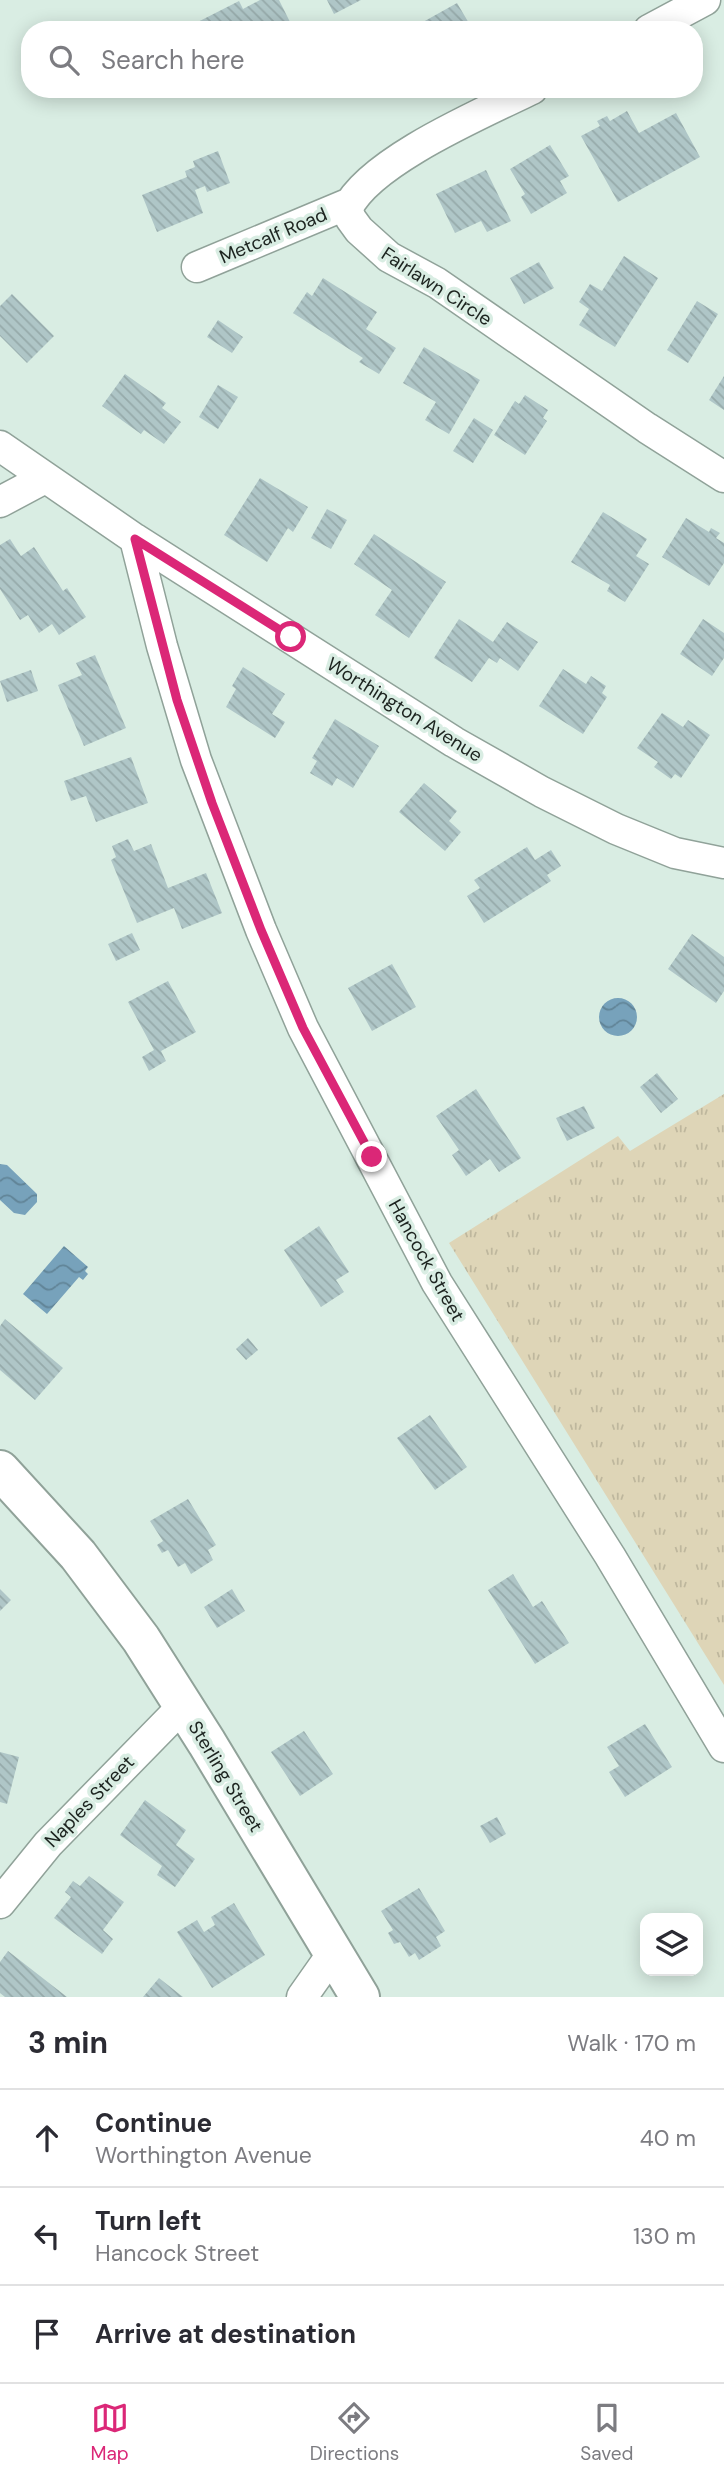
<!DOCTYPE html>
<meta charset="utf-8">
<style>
:root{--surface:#fff;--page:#f2f2f3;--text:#2b2b33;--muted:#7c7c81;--line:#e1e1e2;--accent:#db2777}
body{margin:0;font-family:"DM Sans",sans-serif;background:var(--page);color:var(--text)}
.controls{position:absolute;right:21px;bottom:21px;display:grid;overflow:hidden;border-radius:14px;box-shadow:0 4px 18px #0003}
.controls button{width:63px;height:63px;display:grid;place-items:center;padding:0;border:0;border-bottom:2px solid var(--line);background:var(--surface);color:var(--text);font:35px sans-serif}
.stop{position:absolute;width:21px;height:21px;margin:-16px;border:5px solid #db2777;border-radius:50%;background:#fff}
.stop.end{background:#db2777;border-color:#fff;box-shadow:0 2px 7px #0008}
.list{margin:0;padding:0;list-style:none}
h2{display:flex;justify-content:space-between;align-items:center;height:91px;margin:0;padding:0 28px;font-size:30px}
h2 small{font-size:23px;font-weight:400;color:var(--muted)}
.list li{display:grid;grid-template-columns:46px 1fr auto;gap:21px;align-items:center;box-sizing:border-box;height:98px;padding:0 28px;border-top:2px solid var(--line)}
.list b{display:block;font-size:26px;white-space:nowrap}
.list p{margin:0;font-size:23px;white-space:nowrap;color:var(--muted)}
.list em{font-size:23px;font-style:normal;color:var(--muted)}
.icon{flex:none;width:38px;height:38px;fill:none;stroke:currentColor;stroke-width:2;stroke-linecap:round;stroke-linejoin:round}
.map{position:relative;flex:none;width:724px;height:1997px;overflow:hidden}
.search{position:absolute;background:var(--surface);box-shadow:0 4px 18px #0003;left:21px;right:21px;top:21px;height:77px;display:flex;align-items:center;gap:18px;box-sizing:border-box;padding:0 24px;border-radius:28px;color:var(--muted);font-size:26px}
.sheet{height:385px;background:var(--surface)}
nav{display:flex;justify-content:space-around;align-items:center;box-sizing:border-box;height:98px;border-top:2px solid var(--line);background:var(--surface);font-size:19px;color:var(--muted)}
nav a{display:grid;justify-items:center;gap:4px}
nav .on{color:var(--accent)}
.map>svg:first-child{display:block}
</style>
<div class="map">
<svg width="724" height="1997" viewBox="0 0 724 1997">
<defs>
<pattern id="park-tufts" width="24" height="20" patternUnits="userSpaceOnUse" patternTransform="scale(1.75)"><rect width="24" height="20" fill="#ded5b7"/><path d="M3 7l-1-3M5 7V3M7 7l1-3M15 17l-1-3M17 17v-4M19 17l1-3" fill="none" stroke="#beb79d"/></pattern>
<pattern id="water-waves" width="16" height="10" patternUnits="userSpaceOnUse" patternTransform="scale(1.75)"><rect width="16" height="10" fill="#77a2bb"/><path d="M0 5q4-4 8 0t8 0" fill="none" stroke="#618497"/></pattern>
<pattern id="building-back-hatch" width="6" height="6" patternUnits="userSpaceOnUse" patternTransform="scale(1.75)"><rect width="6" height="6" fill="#afc6c7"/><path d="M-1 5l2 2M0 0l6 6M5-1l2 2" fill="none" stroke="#96aaaa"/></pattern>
</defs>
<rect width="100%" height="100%" fill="#d9ede3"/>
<!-- park -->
<path fill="url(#park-tufts)" d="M724,1094V1685L449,1243L618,1136L630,1151Z"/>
<!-- water -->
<path fill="url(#water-waves)" d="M599 1017a19 19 0 1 1 38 0a19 19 0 1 1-38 0Z
M0,1164L7,1165L37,1194V1202L25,1215L14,1213L0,1200Z
M64,1246L88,1267L85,1271L88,1274L83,1280L79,1277L47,1314L23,1294Z"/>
<!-- building -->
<path fill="url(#building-back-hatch)" d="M260,0H279L293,28L182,30L239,1L243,9Z
M327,0H361L334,14Z
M457,3L473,30H428L423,22Z
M627,111L639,133L676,113L700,157L618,202L581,136L600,126L597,121L607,116L610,121Z
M550,145L569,176L560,181L567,193L531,214L521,197L525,194L510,169Z
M218,151L230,183L207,192L205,186L195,190L203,213L157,232L142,195L187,177L185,171L195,167L193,161Z
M486,170L511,221L487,232L481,221L455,233L436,194Z
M624,256L658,278L615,347L579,325L589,309L579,302L590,284L602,291Z
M539,262L554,288L524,304L510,278Z
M323,278L377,312L366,329L396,348L379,374L359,362L363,358L293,313L307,292L312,296Z
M12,294L54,336L27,363L0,336V306Z
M697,301L718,314L688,363L667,350Z
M218,320L243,337L232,353L207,337Z
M424,347L480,380L449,434L425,420L436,402L403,383Z
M125,374L166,403L162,408L181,422L164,444L144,430L141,434L102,406Z
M724,376V410L709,400Z
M218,385L238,397L218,429L199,417Z
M525,395L548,410L543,418L547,421L525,455L494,435L515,401L519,404Z
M474,418L493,430L473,463L453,451Z
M260,478L308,507L293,532L288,528L267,562L224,535Z
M327,509L347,520L331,549L311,538Z
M603,512L647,539L636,556L649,564L625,602L607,591L610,585L571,562Z
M686,518L709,532L711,528L720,533L716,538L724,543V563L709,586L662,557Z
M374,534L446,582L409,638L375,615L392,590L354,564Z
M10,539L21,556L34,547L63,591L67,588L86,617L59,635L52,624L39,633L28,615L20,620L0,589V545Z
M459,619L493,642L507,622L538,642L518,671L500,658L497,663L489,658L472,682L434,658Z
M703,619L724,633V658L712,676L680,654Z
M95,655L126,728L84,746L58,685L82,675L76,663Z
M243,667L285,694L272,714L285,722L275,738L226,707L236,689L232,686Z
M563,669L586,684L591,676L606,686L602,693L607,697L583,734L539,706Z
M31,670L38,691L7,702L0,681Z
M662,713L683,727L688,720L710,735L681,778L675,774L671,779L654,767L658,762L637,748Z
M335,719L379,746L353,788L337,778L332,786L310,773L317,761L312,758Z
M131,757L148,803L96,822L86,796L71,801L64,781Z
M424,783L457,811L449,821L461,832L445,851L399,812Z
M128,839L134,851L151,844L168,888L206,873L222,913L182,929L174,908L137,923L111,860L116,857L112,846Z
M527,847L535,860L551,850L561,866L547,875L551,881L484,923L467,896L480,888L474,880Z
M132,933L140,950L116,961L108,944Z
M692,934L724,957V991L716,1003L668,969Z
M392,964L416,1007L372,1031L348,988Z
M168,981L196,1032L161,1051L166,1061L149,1071L142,1057L154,1050L128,1002Z
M657,1073L678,1099L661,1113L640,1087Z
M476,1089L521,1158L499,1172L490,1159L466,1176L452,1155L459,1150L436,1116Z
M584,1106L595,1128L567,1141L556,1118Z
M319,1226L349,1272L336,1280L344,1292L321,1307L284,1250Z
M5,1319L63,1368L35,1400L0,1370V1326Z
M248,1338L258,1350L246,1360L236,1349Z
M430,1415L467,1467L435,1490L397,1438Z
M188,1499L216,1545L208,1550L213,1560L191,1574L185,1563L178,1567L168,1550L162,1553L157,1545L163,1541L150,1521Z
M513,1574L533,1607L542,1601L569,1643L535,1664L488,1590Z
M0,1589L11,1600L0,1611Z
M232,1589L245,1611L217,1628L204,1607Z
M645,1724L672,1767L625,1797L609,1772L619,1766L607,1747Z
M304,1731L333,1774L300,1796L271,1752Z
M0,1752L19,1757L7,1804L0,1802Z
M145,1800L186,1830L176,1845L195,1859L175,1887L157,1875L162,1866L120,1835Z
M497,1817L506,1834L490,1843L480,1826Z
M89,1876L124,1902L103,1930L113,1939L102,1954L54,1918L71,1897L65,1892L73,1881L80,1886Z
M419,1888L445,1931L436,1937L441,1946L419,1960L415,1953L409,1957L400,1942L394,1944L388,1933L393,1930L381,1911Z
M234,1903L265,1955L212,1988L177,1932L197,1920L204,1932L215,1925L211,1917Z
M8,1951L67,1997H5L0,1993V1962Z
M159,1978L183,1997H143Z"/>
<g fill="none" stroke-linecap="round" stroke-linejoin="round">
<!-- street casing -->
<g stroke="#90a299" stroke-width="33">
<path id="street" d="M649,30L705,0
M532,89C483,113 370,161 347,209L351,219L359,230L389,257L437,283L647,428L724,477
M197,267L350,203
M0,446L135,539L454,742L542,792L616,829L675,853L724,863
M0,502L45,478
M135,539L162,646L196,760L261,930L303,1028L437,1283L610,1556L724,1747
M0,1903L48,1844L184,1705
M302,1997L333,1953"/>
</g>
<!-- secondary casing -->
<g stroke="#90a299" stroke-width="42">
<path id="secondary" d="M0,1470L78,1555L141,1639L207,1743L360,1997"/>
</g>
<!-- street -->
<use href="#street" stroke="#fff" stroke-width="30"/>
<!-- secondary -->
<use href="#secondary" stroke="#fff" stroke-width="38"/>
</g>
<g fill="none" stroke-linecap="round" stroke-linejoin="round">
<!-- route -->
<path stroke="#db2777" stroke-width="9" d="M291,637L135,539L177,700L212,803L261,930L303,1028L372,1157"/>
</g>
<g text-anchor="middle" stroke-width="7" stroke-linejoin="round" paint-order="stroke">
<!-- street labels -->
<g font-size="19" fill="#1c231f" stroke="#d9ede3">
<text transform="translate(273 235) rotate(-23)" y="7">Metcalf Road</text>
<text transform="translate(437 286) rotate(33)" y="7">Fairlawn Circle</text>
<text transform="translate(405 709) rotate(32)" y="7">Worthington Avenue</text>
<text transform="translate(427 1260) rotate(61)" y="7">Hancock Street</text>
<text transform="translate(226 1776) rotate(59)" y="7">Sterling Street</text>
<text transform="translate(89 1801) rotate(-46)" y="7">Naples Street</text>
</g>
</g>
</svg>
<div class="controls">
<button><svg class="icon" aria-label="layers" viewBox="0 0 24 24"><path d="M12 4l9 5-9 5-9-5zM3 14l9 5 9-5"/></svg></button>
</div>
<div class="stop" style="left:291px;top:637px"></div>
<div class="stop end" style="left:372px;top:1157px"></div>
<div class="search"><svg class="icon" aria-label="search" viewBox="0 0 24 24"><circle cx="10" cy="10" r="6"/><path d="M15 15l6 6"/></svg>Search here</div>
</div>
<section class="sheet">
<h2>3 min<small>Walk · 170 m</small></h2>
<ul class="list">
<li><svg class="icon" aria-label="ahead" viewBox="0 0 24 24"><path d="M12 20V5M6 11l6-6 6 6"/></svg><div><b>Continue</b><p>Worthington Avenue</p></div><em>40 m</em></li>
<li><svg class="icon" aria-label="left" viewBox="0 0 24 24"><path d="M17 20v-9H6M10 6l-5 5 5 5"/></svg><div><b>Turn left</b><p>Hancock Street</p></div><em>130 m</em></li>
<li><svg class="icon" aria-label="arrive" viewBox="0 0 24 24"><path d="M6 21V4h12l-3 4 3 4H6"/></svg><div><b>Arrive at destination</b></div></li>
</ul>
</section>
<nav>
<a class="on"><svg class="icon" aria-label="map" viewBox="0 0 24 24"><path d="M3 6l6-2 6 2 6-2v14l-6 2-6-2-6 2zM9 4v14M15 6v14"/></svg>Map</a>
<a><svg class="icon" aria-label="directions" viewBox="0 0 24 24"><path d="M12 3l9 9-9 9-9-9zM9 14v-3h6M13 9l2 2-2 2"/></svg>Directions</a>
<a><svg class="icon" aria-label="saved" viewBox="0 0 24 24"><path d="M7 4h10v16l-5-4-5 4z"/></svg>Saved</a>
</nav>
